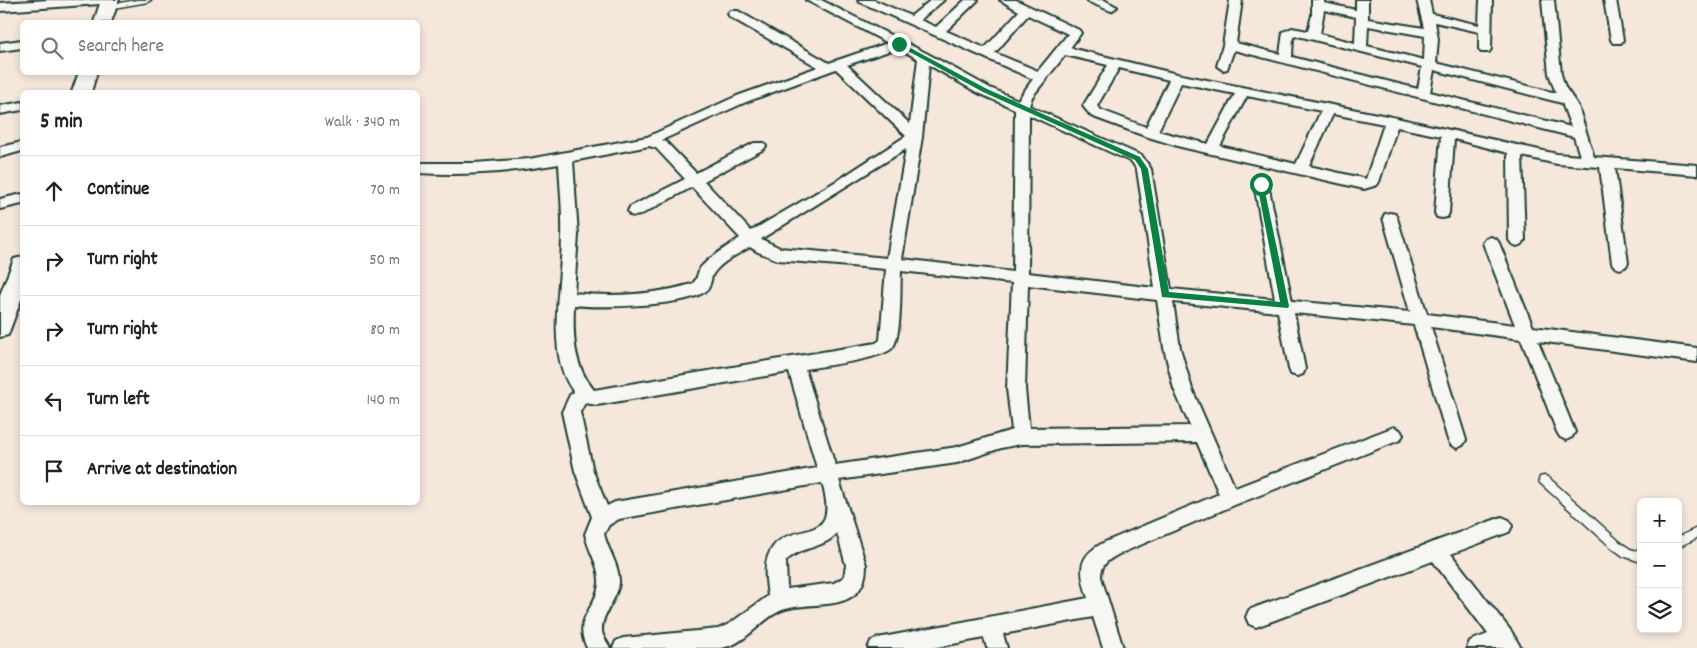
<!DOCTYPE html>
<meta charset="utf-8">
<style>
:root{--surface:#fff;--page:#f6f6f6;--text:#222;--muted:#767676;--line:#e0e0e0}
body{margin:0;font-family:Dekko,sans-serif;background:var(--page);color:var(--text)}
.controls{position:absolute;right:15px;bottom:15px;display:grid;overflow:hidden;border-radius:8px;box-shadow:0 2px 8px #0003}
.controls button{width:45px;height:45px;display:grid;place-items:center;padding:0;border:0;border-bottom:1px solid var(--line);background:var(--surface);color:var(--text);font:25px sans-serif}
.stop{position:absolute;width:15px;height:15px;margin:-11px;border:4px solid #0b8043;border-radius:50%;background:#fff}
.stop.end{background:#0b8043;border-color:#fff;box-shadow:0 1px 5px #0008}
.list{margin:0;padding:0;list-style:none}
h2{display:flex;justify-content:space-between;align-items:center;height:65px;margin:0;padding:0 20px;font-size:21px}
h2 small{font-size:16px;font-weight:400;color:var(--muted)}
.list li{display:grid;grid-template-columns:32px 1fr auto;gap:15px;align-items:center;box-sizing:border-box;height:70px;padding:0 20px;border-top:1px solid var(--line)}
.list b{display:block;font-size:19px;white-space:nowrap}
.list em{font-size:16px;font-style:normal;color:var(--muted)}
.icon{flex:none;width:28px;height:28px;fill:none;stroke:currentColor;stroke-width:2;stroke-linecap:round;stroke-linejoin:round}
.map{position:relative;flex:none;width:1697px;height:648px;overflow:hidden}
.search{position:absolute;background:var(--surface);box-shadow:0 2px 8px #0003;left:20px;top:20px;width:400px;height:55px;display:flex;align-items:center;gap:12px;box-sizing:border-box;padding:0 18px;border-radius:8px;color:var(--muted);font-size:19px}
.panel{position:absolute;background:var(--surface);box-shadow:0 2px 8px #0003;left:20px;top:90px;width:400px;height:415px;border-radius:8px}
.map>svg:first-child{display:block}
</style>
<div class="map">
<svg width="1697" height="648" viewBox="0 0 1697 648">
<rect width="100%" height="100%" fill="#f5e7da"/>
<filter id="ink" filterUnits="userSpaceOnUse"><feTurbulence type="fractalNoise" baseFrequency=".02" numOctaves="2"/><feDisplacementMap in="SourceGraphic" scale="10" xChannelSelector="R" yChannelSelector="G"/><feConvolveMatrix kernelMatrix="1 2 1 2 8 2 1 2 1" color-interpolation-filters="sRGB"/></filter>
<g filter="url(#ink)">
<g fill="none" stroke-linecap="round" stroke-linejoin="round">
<!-- lane casing -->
<g stroke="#1f3d34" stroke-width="3">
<path id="lane" d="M137,0H151L148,2L108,9L105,7L108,5Z
M1544,476L1548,477L1620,542L1630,549L1641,552V562L1623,556L1612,548L1540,483L1539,480L1540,477Z
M1697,528V538L1678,547V537Z"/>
</g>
<!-- street casing -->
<g stroke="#1f3d34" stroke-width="4">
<path id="street" d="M49,0H106L100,4L0,11V3Z
M806,0H821L928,54L990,88L1018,100L1033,79L860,2L858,0H874L911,16L931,0H944L920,20L936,27L965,0H978L946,31L985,48L1019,11L1000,0H1016L1079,30L1081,33L1070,48L1177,74L1392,117L1557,154L1580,156L1574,137L1234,50L1227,69L1223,70L1217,66L1223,45L1230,0H1242L1236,43L1280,54L1283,32L1292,28L1308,31L1312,15V0H1324V3L1356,10V0H1368V19L1424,28L1417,0H1429L1432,14L1479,25L1480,0H1492L1491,49L1489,52H1481L1479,49V32L1435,22L1438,39L1436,63L1556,93L1549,74L1542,0H1554L1561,74L1565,87L1578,106L1594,157L1697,165V175L1615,168L1628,263L1625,267L1620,269L1615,267L1612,263L1600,167L1557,164L1522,156L1525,240L1522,244L1517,246L1512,244L1509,240L1508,153L1454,139L1449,213L1447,217L1442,218L1437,217L1435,213L1441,136L1397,127L1379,182L1377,185L1364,189L1181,147L1145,136L1091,116L1083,106L1108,65L1065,55L1032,97L1029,106L1142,156L1151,169L1171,289L1275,299L1254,184L1256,180H1266L1268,184L1292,301L1410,312L1383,218L1385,214L1390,213L1395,214L1397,218L1427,314L1515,325L1483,243L1486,239L1491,237L1496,239L1499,243L1533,327L1697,348V362L1538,341L1575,432L1572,437L1566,440L1560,437L1557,432L1521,339L1431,327L1466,440L1463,445L1457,448L1451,445L1448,440L1414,325L1294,313L1305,369L1303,374L1297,376L1291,374L1289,369L1278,312L1173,302L1180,348L1192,389L1235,488L1394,427L1400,430L1403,435L1400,440L1237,504L1119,554C1108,560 1101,564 1101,577L1123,648H1103L1093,617L1003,634L1007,648H987L984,638L932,648H868L871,641L878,638L1088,598C1079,571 1077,556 1105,542L1219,494L1197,442L1021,444L1001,448L957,463L839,480L866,565C866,619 807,597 778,612C758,622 744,646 720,648C687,648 646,648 613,648L616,641L623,638L718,629L729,624L768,596C766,580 762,561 773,547C794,520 841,547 822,483L619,519L609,525L604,534C608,551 620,566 619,583C617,600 601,614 602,631C602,636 608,643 610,648H587C572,618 597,609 599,583C600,566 588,551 585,534L592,517L575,471L562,412L570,395L574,392C544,355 562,281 562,237C563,213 560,188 559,164C513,172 465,176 418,173V163H474L529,159L647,137L737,96L818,67L730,17L728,14L730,11H738L829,63L888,43ZM1324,10L1356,17L1355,43L1320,34ZM1028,15L1068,34L1038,71L995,53ZM1368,26L1425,36L1424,60L1367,46ZM1298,36L1422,67L1418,89L1292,57L1293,37ZM898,48L918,59L910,124L847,65ZM929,65L980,94L1015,109L1013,272L902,259L922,137ZM1119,68L1169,80L1146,127L1101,110L1097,106ZM836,69L906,136L840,179L751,231L704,181L764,149L766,146L764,143H754L696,173L666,142L662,140L746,102ZM1434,70L1562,103L1571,127L1430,92ZM1181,83L1235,94L1208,144L1158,131ZM1247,96L1321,111L1296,164L1220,146ZM1333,114L1384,124L1366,179L1309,166ZM1029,115L1132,162L1137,170L1155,288L1028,273ZM649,146L656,148L685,179L630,207L628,211L630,215L635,216L640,215L692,187L740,238C727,247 712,255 701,267C697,272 698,280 692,284C654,295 613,297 574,293L578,235L573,161ZM906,149L887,258L780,248L761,239ZM750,247L758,252L778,260L886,269L880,340L876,343L594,390C573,365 573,337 574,305C600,308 685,307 706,291C711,287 710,280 713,274C721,262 738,254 750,247ZM901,271L1012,283L1007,389L1012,430L957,447L835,465L805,369C822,366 885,359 893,347C902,333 900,289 901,271ZM1028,285L1157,300L1164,348L1174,389L1190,426L1029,428L1025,389ZM789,372L817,468L615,502L607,506L593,471L580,412L585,403L597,405ZM837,533L846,565L844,577L834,583L787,589L786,561C800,546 824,549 837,533Z
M1087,0H1104L1117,7L1111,11L1089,2Z
M1604,0H1616L1623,40L1621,43H1613L1611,40Z
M22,40V48L0,51V43Z
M22,102V110L0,114V106Z
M22,142V151L0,157V147Z
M22,194V204L0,209V199Z
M1502,517L1509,520L1512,526L1509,532L1451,554L1511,631L1521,648H1467L1470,641L1488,634L1433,561L1256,627L1249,624L1246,617L1249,610L1256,607Z"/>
</g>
<!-- secondary casing -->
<g stroke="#1f3d34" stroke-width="4">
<path id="secondary" d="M101,0H119L111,22H94Z
M79,72H97L91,92H72Z
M22,257V297L8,335L0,337V295L14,259Z"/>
</g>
<!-- lane -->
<use href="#lane" fill="#f6f6f2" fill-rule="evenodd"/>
<!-- street -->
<use href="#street" fill="#f6f6f2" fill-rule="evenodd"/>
<!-- secondary -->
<use href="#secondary" fill="#f6f6f2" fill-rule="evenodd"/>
</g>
</g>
<!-- route -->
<path fill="#0b8043" d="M897,43H901L987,89L1140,157L1148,169L1169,292L1280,302L1257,184L1263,182L1289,306L1288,308L1162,297L1141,169L1135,160L983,92L897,45Z"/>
</svg>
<div class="controls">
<button>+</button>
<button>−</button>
<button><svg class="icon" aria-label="layers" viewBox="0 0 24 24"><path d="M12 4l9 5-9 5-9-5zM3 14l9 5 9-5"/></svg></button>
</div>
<div class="stop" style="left:1261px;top:184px"></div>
<div class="stop end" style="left:899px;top:44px"></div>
<div class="search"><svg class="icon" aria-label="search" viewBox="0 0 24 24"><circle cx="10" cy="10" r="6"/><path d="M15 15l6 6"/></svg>Search here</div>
<section class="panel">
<h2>5 min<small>Walk · 340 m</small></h2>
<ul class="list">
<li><svg class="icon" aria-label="ahead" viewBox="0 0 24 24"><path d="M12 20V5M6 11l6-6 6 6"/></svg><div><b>Continue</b></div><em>70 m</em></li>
<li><svg class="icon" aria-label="right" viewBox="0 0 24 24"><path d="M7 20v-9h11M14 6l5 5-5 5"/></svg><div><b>Turn right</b></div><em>50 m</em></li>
<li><svg class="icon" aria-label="right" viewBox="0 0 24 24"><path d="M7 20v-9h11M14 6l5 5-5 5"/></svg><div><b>Turn right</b></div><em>80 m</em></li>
<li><svg class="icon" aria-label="left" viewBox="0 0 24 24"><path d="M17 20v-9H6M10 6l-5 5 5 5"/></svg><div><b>Turn left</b></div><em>140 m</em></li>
<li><svg class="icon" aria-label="arrive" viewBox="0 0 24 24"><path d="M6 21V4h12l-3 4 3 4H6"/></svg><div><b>Arrive at destination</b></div></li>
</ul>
</section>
</div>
